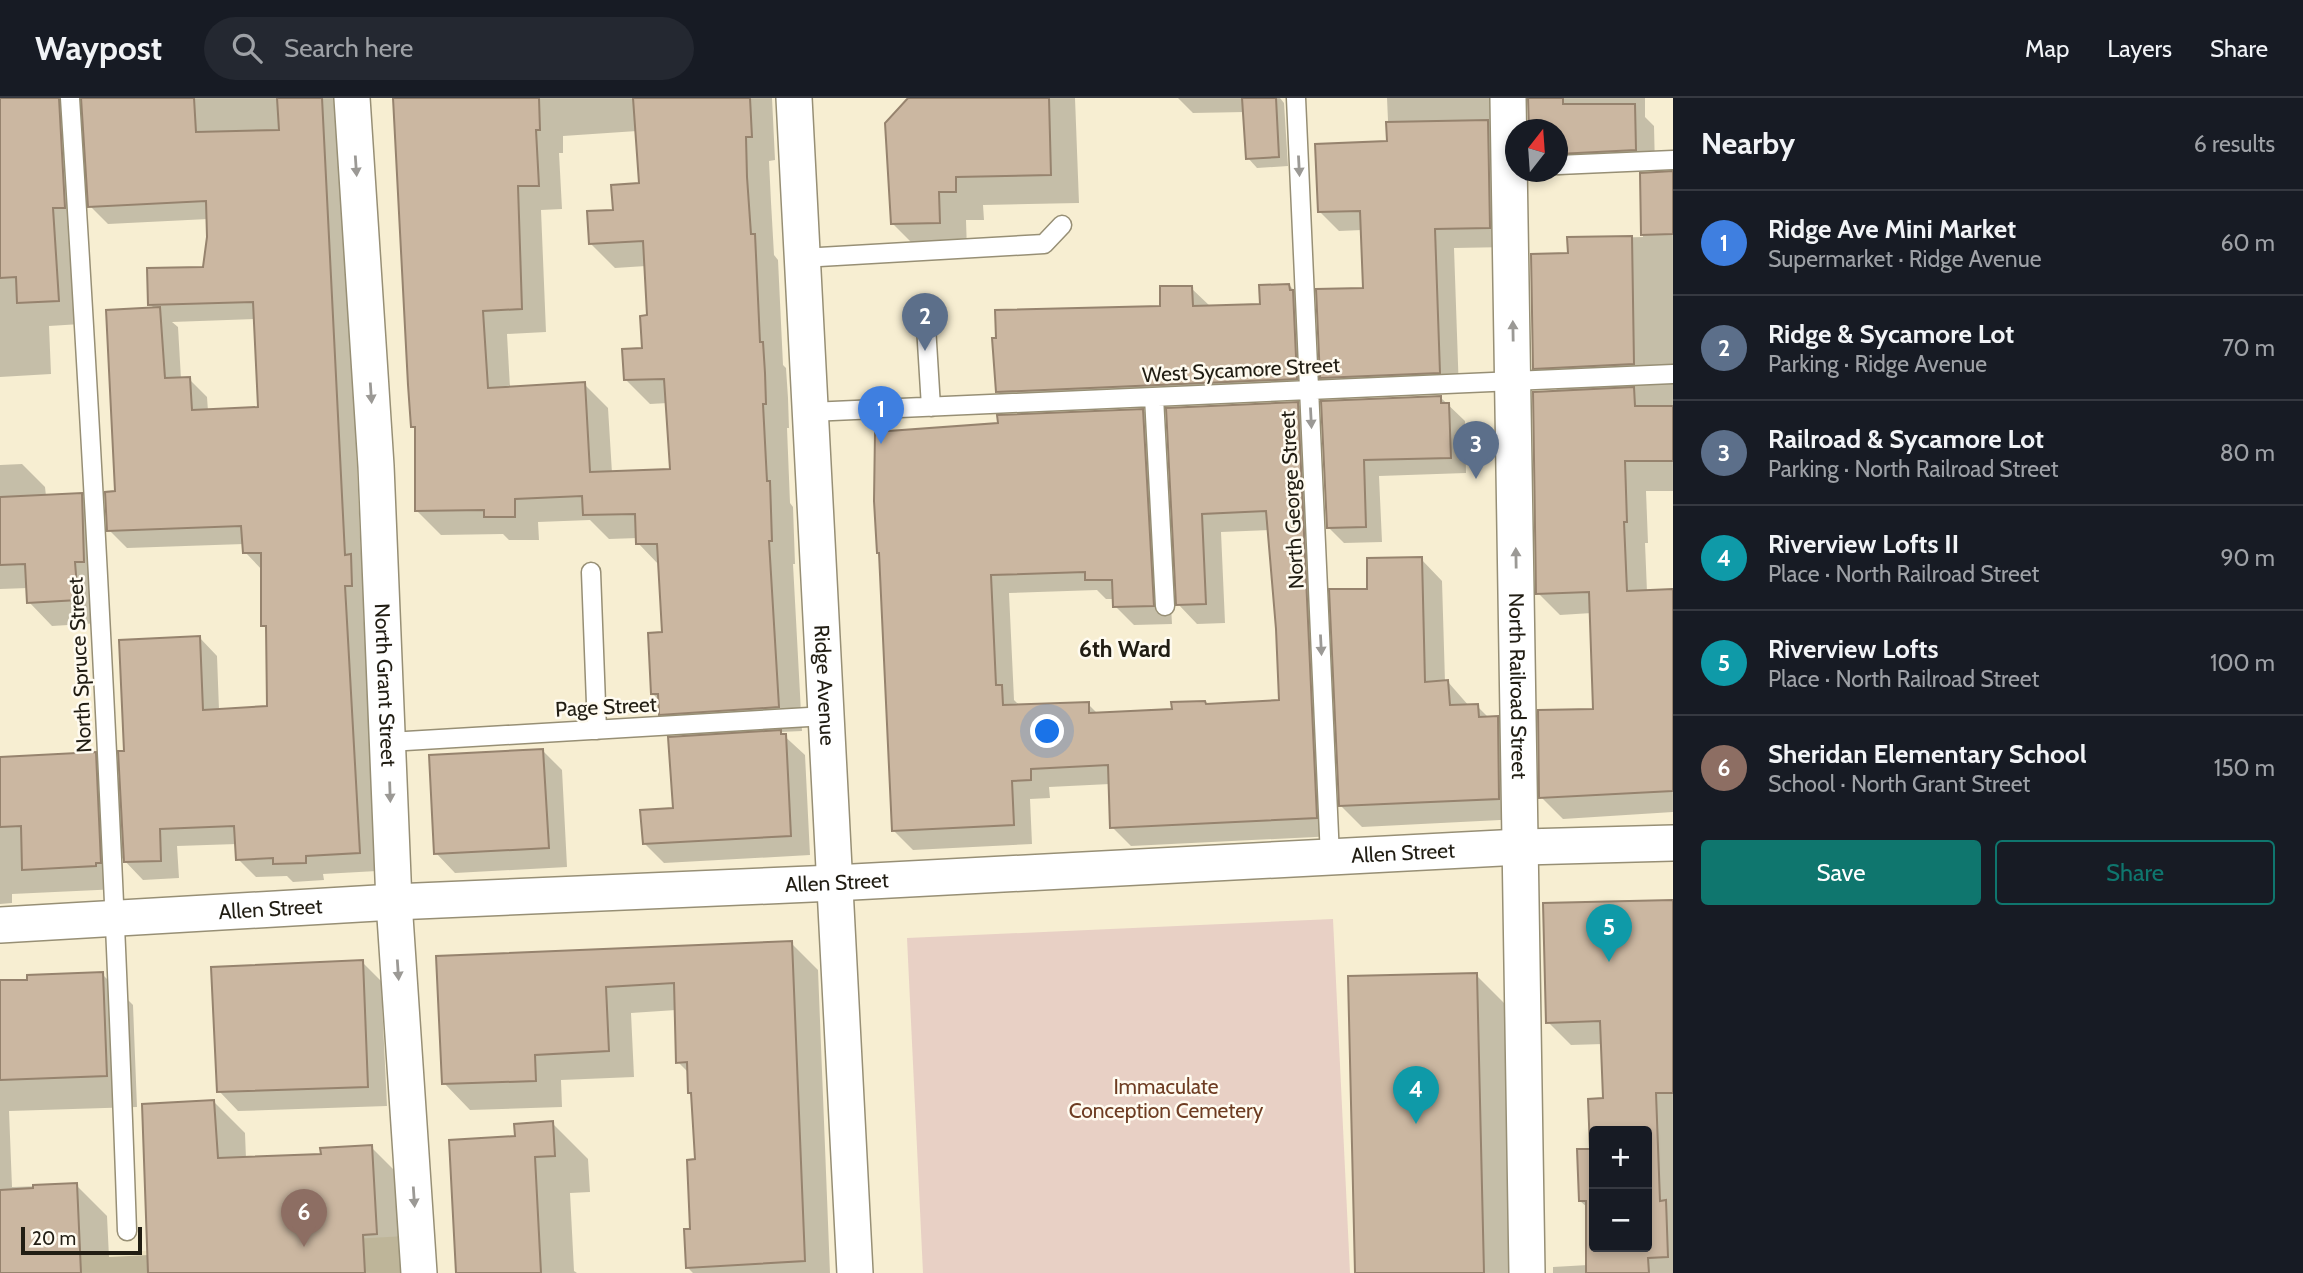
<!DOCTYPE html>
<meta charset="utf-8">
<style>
:root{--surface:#171b24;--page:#242831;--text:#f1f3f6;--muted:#9ea1a6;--line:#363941;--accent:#0f766e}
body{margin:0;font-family:Cabin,sans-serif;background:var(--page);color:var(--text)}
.controls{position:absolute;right:21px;bottom:21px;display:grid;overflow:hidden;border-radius:7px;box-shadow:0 4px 10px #0003}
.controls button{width:63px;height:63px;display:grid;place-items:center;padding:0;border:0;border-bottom:2px solid var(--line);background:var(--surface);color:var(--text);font:35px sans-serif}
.compass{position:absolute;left:1505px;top:21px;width:63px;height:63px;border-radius:50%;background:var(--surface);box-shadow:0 4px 10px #0003;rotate:17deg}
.scale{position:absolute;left:21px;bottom:18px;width:121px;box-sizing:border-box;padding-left:7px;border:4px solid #211d13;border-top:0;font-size:19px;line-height:24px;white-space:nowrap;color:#211d13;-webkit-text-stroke:5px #fffbf0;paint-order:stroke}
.you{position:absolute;left:1048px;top:634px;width:24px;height:24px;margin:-18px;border:5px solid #fff;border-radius:50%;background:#1a73e8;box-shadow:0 0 0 10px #1a73e833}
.badge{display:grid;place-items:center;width:46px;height:46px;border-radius:50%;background:var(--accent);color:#fff;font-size:23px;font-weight:700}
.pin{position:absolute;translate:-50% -58px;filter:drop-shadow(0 2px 4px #0008)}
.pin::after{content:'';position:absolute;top:37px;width:24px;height:21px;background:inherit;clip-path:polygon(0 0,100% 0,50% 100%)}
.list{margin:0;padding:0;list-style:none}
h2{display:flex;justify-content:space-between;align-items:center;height:91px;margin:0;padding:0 28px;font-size:30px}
h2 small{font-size:23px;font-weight:400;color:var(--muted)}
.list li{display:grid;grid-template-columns:46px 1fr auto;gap:21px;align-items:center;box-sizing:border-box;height:105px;padding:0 28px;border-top:2px solid var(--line)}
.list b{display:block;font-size:26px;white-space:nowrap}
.list p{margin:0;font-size:23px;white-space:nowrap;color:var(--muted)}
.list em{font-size:23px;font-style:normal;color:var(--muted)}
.actions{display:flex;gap:14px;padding:21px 28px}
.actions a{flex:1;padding:16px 0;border:2px solid var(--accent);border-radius:7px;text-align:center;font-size:24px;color:var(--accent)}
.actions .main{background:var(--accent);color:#fff}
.icon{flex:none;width:38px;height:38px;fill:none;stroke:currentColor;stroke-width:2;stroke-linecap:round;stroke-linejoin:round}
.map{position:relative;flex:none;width:1673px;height:1175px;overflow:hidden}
header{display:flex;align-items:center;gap:42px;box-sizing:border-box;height:98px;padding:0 35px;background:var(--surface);border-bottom:2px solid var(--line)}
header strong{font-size:33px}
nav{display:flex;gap:38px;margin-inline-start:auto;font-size:24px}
.search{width:490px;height:63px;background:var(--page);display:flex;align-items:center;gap:18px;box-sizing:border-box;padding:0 24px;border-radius:38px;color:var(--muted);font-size:26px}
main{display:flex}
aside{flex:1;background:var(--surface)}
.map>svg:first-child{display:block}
</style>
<header>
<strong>Waypost</strong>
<div class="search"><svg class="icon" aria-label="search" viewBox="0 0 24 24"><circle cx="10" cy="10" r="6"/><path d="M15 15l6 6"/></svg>Search here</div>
<nav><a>Map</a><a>Layers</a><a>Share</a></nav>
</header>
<main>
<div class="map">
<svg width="1673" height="1175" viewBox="0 0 1673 1175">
<rect width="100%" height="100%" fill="#f7eed2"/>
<!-- built -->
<path fill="#eee3c0" d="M405,1138L406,1175H0V1161Z"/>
<!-- green -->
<path fill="#e8d0c5" d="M1333,821L1350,1175H923L907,840Z"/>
<!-- shadow -->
<path fill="#0003" fill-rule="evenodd" d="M0,0H67L84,17L83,0H341L346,181L349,222L351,225L360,439L362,471L368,476L369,506H363L377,773L323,776L324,782L293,784L287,778L256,779L238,761L237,746L177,748L179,780L143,782L122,760L123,788H118L119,791L12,796V805L0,806V661L95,656L121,682L126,654L199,539L217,558L219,612L269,610L267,531L263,527V473L245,454L244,446L127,450L109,432L155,211L150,206L205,171L209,139L208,121L108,126L86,104L88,132L76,133L81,226L49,228L51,276L0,279ZM255,221L259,311L208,313L207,299L189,281H181L178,229L172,224Z
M395,0H772L775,62L769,63L771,104L774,157L778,162L783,267L786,270L788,300L789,330H787L790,405L793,409L795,466H793L802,633L780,634L805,657L810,757L664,765L644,745L675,712L685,640L661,616L660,603L653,596L664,536L660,468L638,445V440L609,441L590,422L538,424L539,442H509L503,436L441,437L417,413V331L413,328ZM637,33L641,87L614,113L591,146L615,170L646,168L649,219L644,252L626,282L650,306L668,305L672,373L612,375L608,310L584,286L510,290L507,236L546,234L541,112L562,111L559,55H563V38Z
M910,0H1075L1079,105L983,107L984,122H966L967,153L921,154L893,126Z
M1178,0H1280L1284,5L1288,68L1257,70L1248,60L1245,14L1193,15Z
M1387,0H1524L1509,149L1454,150L1459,294L1341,299L1322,279L1364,192L1362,132L1339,133L1320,114L1389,45Z
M1530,0H1645V19L1654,28L1655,71L1550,78L1546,74H1558V32Z
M1673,75V393H1646L1648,445H1645L1647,494L1673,493V714L1563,721L1541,699L1595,613L1592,515L1560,517L1538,495L1559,294L1535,270L1569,157V141L1643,139L1642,76Z
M1289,187L1309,208L1317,301L1018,314L998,294L1162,209L1191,190L1211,209L1262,207Z
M1440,299L1465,323L1466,375L1379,378L1382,444L1344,445L1328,429L1323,305Z
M1298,306L1317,325L1335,738L1131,748L1112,729L1110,686L1049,689L1050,700L1030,701L1032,746L913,752L894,733L881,457L1143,312L1162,332L1172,526L1134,527L1115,508L1114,501H1106L1097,492L1009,495L1014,602L1020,608L1088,606L1098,616L1174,612L1205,605L1208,608L1281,604L1270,432L1221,434L1225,525L1197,526L1178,506L1168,311Z
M22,366L45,389L46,398L81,397L105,420L107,487L100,525L52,528L29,504L28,490L0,491V367Z
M1421,461L1442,483L1445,584H1448L1469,608H1477L1489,620H1497L1519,641L1520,721L1362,729L1341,708L1369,493Z
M543,653L562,672L567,769L455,775L436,755Z
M1673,803V1175H1553V1169L1588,1167V1110L1580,1103L1592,1053L1590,1003L1605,1002L1603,946L1571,947L1548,924ZM1594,1033H1647V1149H1594Z
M791,845L818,872L830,1175H693L688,1170L697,1063L693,998L690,995L689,975L678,964L676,912L631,915L634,979L561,982L562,1009L470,1012L444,985L438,860Z
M362,864L381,883L387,1008L238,1013L219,993Z
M102,876L133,907L137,1009L9,1013L12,1089L76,1087L107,1118L109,1159L149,1157L214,1004L245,1035L246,1061L323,1058L371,1049L402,1080L403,1175H0V884Z
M1476,877L1524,925L1529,1175H1357Z
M552,1025L588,1061L590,1094L570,1095L574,1173L577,1175H457L516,1040Z"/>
<!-- building -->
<path fill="#cbb7a1" stroke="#96836e" stroke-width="2" fill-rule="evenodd" d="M0,0H59L65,110H53L59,203L17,205L16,179L0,180Z
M81,0H194L196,34L279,32L277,0H322L345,457L351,456L352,488H345L360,755L306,758V765L273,766V760L236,762L234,728L160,731L161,763L124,764L118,653H124L119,542L200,538L203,612L267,608L266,528H261V455H243L241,428L107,433L105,394L115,393L106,212L160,209L165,280L190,279L192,312L258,309L253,204L148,207L147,170L203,169L207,139L206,103L88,109Z
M393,0H539L540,32H536L539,88H518L522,211L483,213L488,290L585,284L590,374L670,371L664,281L624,282L622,251L642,250L640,218L647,217L643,143L589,146L587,113L613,112L611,87L639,85L633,0H750L752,39H746L747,79L751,136H755L760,244H763L765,275L766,306H763L767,383H770L772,443H769L779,609L659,617L658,596H651L648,535L662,534L657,446H636L635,416L583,417L582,398L515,401V419H484V412L415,413V329H411L408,287Z
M908,0H1049L1051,77L956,79V94H939L940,125L891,126L885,25Z
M1242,0H1276L1279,59L1246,61Z
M1528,0H1563V6H1635L1636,52L1558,56V32H1529Z
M1488,22L1490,130L1435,131L1440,275L1320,280L1316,191L1363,190L1360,113L1318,114L1315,46L1387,43L1386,24Z
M1673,73V136L1641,137L1640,75Z
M1632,138L1634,266L1533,271L1531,156L1568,155L1567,139Z
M1289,186L1290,192H1293L1297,281L996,294L992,240H996L995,212L1160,208V188H1192L1193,208L1260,206L1259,187Z
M1634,289L1635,308H1673V363H1625L1627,424H1624L1627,493L1673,491V693L1539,700L1538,612L1593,611L1589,494L1536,496L1533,294Z
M1441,298V305H1449L1451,360L1364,362L1366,429L1327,430L1321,303Z
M1298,304L1317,720L1110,730L1108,667L1031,671V682L1012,683L1014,727L892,733L879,455H877L874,403L875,334L998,325L997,317L1143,311L1154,508L1113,509L1112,482H1085V474L991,477L996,587H1002L1003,607L1089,604V615L1172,611L1171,604L1205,603L1206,606L1279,602L1276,531L1266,413L1202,416L1206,506L1176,507L1166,310Z
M82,395L84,464H75L78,502L27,505L25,466L0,467V399Z
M1422,459L1425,584L1448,582L1450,607L1478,606L1479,619L1498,618L1499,701L1339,708L1329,491H1367V460Z
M781,632V636H786L791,738L643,746L640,712L673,710L668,639Z
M543,651L549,750L434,756L429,657Z
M96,654L101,765H96V768L22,772L21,728L0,729V659Z
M1673,802V995H1656L1660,1103L1666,1102L1668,1159L1648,1160L1649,1175H1586V1103H1579L1577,1051H1590L1588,1001L1603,1000L1600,923L1546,925L1543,805ZM1594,1033H1647V1149H1594Z
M792,843L805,1163L686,1170L684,1131H690L687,1062L695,1061L691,995H688L687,964L676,965L674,885L606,889L609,953L535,957L536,983L442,986L436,858Z
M363,862L368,989L217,994L211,869Z
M103,874L107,978L0,982V882H27V877Z
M1477,875L1484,1175H1355L1348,878Z
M214,1002L218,1060L321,1056L320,1050L372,1047L377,1136L363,1137L365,1175H148L142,1006Z
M553,1023L555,1058L535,1059L541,1175H456L449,1042L515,1038L514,1026Z
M77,1085L81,1175H0V1092L33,1090V1087Z"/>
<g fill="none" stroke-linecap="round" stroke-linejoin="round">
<!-- lane casing -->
<g stroke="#978f75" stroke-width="21">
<path id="lane" d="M70,0C94,377 114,755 127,1133
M1296,0L1330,759
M1558,67L1673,62
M802,160L1044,146L1062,127
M926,228L931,309
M1154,299L1165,508
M810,314L1673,276
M591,474L597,632
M389,644L826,618"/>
</g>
<!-- street casing -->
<g stroke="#978f75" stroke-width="38">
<g id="street">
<path id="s1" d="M352,0L376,368L394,804L419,1175"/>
<path id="s2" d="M794,0L855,1175"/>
<path id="s3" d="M1508,0L1527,1175"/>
<path id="s4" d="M0,827L394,804L834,785L1520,749L1673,745"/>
</g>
</g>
<!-- lane -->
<use href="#lane" stroke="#fff" stroke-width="18"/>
<!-- street -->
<use href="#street" stroke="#fff" stroke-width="35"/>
</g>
<!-- one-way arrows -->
<defs><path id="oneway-solid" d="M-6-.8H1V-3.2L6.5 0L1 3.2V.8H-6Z" transform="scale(1.75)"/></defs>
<g fill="#9b9995">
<use href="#oneway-solid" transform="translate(356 68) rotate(86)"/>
<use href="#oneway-solid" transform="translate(1299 68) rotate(87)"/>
<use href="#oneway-solid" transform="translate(1513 233) rotate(-91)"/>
<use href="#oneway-solid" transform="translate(371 295) rotate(86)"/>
<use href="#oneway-solid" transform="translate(1311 320) rotate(87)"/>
<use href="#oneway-solid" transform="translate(1516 460) rotate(-91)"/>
<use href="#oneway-solid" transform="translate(1321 547) rotate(87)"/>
<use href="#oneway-solid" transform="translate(390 694) rotate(88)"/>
<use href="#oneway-solid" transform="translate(398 872) rotate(86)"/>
<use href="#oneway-solid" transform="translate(414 1099) rotate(86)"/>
</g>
<g text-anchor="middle" stroke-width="5" stroke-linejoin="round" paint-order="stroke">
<!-- street labels -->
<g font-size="21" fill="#211d13" stroke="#fffbf0">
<text transform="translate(1241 272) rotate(-3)" y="7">West Sycamore Street</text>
<text transform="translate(1292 402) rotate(-93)" y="7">North George Street</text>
<text transform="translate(80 567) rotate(-93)" y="7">North Spruce Street</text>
<text dy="7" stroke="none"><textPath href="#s2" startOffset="588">Ridge Avenue</textPath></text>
<text dy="7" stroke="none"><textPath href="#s3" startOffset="588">North Railroad Street</textPath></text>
<text dy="7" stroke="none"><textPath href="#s1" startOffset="588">North Grant Street</textPath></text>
<text transform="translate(606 609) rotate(-3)" y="7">Page Street</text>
<text dy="7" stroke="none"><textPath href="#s4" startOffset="1405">Allen Street</textPath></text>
<text dy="7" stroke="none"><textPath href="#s4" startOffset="838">Allen Street</textPath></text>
<text dy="7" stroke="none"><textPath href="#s4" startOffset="271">Allen Street</textPath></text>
</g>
<!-- park labels -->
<g font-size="21" fill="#6e3c22" stroke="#fffbf0">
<text x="1166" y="996">Immaculate<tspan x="1166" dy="24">Conception Cemetery</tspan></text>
</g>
<!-- neighbourhood labels -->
<g font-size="23" font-weight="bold" fill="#211d13" stroke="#fffbf0">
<text x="1125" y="559">6th Ward</text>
</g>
</g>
</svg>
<div class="controls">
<button>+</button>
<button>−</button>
</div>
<svg class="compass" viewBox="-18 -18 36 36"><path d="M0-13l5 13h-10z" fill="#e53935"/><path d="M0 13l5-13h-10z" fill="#9ea1a6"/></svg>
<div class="scale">20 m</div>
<div class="you"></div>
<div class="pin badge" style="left:881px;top:346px;background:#3f7fe0">1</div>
<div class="pin badge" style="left:925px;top:253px;background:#5c6f8a">2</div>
<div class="pin badge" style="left:1476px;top:381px;background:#5c6f8a">3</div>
<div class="pin badge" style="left:1416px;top:1026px;background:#0f9aa8">4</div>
<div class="pin badge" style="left:1609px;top:864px;background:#0f9aa8">5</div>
<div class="pin badge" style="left:304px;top:1149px;background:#8d6e63">6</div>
</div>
<aside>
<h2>Nearby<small>6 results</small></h2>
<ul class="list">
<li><span class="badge" style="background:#3f7fe0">1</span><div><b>Ridge Ave Mini Market</b><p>Supermarket · Ridge Avenue</p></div><em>60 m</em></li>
<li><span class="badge" style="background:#5c6f8a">2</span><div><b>Ridge &amp; Sycamore Lot</b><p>Parking · Ridge Avenue</p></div><em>70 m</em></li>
<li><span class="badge" style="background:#5c6f8a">3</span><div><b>Railroad &amp; Sycamore Lot</b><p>Parking · North Railroad Street</p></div><em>80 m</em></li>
<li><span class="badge" style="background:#0f9aa8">4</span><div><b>Riverview Lofts II</b><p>Place · North Railroad Street</p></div><em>90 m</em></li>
<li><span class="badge" style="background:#0f9aa8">5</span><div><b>Riverview Lofts</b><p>Place · North Railroad Street</p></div><em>100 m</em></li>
<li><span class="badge" style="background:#8d6e63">6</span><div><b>Sheridan Elementary School</b><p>School · North Grant Street</p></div><em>150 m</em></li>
</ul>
<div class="actions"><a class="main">Save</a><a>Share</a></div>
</aside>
</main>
